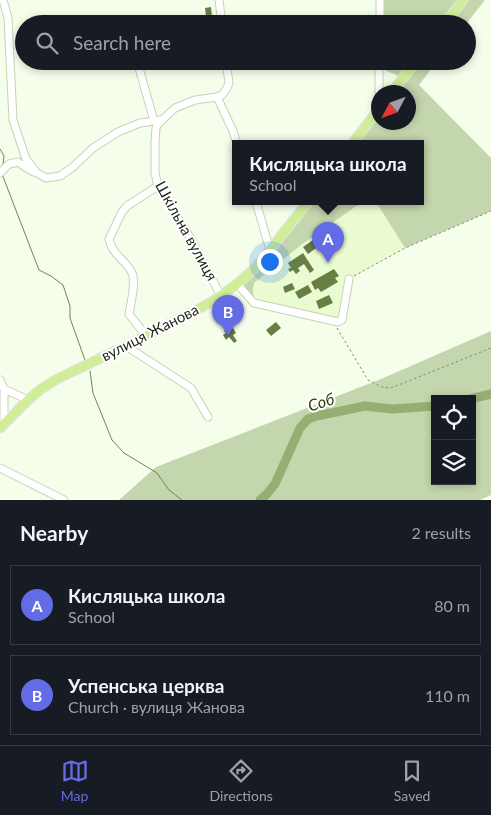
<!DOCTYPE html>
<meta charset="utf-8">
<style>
:root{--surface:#171b24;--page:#20242c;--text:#f1f3f6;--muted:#9ea1a6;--line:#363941;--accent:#646ce5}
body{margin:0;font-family:Lato,sans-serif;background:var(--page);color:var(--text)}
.controls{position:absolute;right:15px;bottom:15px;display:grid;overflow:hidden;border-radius:0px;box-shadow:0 2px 8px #0003}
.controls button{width:45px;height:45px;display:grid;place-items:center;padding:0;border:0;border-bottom:1px solid var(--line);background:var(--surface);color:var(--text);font:25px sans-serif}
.compass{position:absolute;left:371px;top:85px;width:45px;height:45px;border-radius:50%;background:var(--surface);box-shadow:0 2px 8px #0003;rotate:229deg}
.you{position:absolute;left:269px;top:261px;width:18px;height:18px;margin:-12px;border:4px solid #fff;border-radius:50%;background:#1a73e8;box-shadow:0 0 0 8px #1a73e833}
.badge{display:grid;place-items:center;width:32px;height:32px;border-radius:50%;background:var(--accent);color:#fff;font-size:16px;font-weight:700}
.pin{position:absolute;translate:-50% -41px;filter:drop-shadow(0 1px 2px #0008)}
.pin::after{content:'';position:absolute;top:26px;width:18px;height:15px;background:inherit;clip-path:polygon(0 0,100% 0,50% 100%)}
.popup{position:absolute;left:232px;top:140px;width:192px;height:65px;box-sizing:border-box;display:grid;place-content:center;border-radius:0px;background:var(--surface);filter:drop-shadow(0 1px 4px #0005);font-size:16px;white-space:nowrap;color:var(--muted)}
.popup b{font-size:19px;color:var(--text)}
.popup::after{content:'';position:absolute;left:50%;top:100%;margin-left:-10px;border:10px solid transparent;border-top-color:var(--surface)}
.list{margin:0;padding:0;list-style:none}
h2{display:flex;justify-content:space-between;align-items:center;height:65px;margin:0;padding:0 20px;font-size:21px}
h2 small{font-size:16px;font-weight:400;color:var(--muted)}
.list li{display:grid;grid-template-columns:32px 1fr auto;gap:15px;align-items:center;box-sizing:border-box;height:80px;margin:0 10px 10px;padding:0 10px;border:1px solid var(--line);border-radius:0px}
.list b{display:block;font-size:19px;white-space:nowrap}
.list p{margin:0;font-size:16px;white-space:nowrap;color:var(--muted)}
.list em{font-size:16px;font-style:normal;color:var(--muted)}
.icon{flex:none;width:28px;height:28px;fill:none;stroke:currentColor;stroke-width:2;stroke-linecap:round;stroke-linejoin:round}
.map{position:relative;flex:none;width:491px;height:500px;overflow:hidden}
.search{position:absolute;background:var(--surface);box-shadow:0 2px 8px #0003;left:15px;right:15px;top:15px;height:55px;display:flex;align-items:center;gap:12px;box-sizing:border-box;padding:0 18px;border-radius:28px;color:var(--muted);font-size:19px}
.sheet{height:245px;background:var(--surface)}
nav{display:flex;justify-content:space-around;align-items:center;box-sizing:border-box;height:70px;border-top:1px solid var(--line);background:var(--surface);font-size:14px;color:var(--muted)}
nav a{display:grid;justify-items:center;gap:2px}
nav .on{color:var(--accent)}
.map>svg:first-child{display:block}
</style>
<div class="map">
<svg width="491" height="500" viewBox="0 0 491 500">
<rect width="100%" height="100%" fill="#f5feea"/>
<!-- built -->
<path fill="#eafbd2" d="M362,202H376L405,248L349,279L342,320L254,303L253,289L254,283L301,245Z"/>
<!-- green -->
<path fill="#c4d6ad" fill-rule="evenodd" d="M380,0H485L466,24H380Z
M379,61H437L419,85L491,158V211L405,248L376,202H420V144H352L378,110V122H408V92H392L403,78L387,71L379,63Z
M308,202H362L301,245L254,283L253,289L254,303L237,284Z
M491,331V495L480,500H119L156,467L381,379ZM435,399H472V481H435Z"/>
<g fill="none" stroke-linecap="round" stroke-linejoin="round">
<!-- stream -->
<path stroke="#728456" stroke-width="1" d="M0,149L4,156L3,165
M2,174L39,270L51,276L63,285L70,306V318L85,360
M90,371L93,393L112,440L124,453L157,473L169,490L182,500"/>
<!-- river -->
<path stroke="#96ae72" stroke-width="9" d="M470,399L491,394
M260,500L266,495L275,484L300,428L308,419L317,416L365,406L392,409L435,406"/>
</g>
<!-- building -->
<path fill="#677e44" d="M211,7L212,17H206L205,8Z
M323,233L328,239L308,254L303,247Z
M303,253L314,270L310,273L304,264L298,268L300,271L296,274L293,270L290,272L288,269L291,268L288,263Z
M334,269L339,276L335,278L338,282L321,292L318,288L315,290L311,282Z
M292,283L295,289L285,293L283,287Z
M308,285L312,292L299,299L295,292Z
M329,295L333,303L319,309L316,301Z
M276,322L281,328L271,336L266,330Z
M228,328L229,330L233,328L236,333L233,335L237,341L234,343L229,337L226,340L223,335L226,333L224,331Z"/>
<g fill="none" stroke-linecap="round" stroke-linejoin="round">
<!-- minor casing -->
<g stroke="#c6d3b3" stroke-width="9">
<path id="minor" d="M3,0L8,18L13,120L26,159L37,173L46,178L60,176L73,167L93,148L118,132L140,123L161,120
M219,0L222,24
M380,24V0
M137,61L154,121
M379,92V61
M217,97L233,131L237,144
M0,173L9,164L18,162L25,167L34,172
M256,202L270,250
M237,284L254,303L338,322L342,320L349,279
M221,296L191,239L158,186L155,173V142L156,128L158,124L175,108L195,100L217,97L222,95L226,90L229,83L226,61
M146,336L129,314C131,303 136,282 132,273C126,260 112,255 109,239L122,212L127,206L158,186
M126,346L191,388L208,417
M0,380L4,389V424
M4,389L28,400
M0,468L64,500"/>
</g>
<!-- major casing -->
<g stroke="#e4e4e3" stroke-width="11">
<path id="major" d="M445,24L463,0
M392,92L416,61
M352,144L378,110
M0,428L28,400L41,389L57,379L126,346L193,312L213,301L237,284L256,267L308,202"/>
</g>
<!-- path -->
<path stroke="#868d7d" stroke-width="1" stroke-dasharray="2.5 2.5" stroke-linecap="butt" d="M354,276L405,248L491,211
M337,328L368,380L382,387L390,388L396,386L491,348"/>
<!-- minor -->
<use href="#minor" stroke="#fff" stroke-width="7"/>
<!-- major -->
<use href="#major" stroke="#d0ee9a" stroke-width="9"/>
</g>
<g text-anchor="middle" stroke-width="4" stroke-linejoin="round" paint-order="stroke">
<!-- street labels -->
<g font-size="15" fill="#1d2216" stroke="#fff">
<text transform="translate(186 231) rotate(61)" y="5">Шкільна вулиця</text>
<text transform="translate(150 333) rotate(-27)" y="5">вулиця Жанова</text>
</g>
<!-- water labels -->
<g font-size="16" font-style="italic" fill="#2b3a0d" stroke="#fff">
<text transform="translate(321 402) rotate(-17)" y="6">Соб</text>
</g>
</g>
</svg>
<div class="controls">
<button><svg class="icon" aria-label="locate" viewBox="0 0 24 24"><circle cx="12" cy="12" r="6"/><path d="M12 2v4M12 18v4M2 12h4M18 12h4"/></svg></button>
<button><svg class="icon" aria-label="layers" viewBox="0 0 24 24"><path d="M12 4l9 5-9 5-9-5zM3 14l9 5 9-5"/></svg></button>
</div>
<svg class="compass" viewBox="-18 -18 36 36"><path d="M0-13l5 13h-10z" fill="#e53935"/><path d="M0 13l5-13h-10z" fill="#9ea1a6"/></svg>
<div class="you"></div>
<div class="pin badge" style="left:328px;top:263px">A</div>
<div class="popup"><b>Кисляцька школа</b>School</div>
<div class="pin badge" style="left:228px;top:336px">B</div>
<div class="search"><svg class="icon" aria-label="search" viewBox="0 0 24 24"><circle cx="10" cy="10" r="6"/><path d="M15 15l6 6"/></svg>Search here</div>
</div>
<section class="sheet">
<h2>Nearby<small>2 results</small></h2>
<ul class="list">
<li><span class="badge">A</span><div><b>Кисляцька школа</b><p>School</p></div><em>80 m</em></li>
<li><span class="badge">B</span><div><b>Успенська церква</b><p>Church · вулиця Жанова</p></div><em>110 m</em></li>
</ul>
</section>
<nav>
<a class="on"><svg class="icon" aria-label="map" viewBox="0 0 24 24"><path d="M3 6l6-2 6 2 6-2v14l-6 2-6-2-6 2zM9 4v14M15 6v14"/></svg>Map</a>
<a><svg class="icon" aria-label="directions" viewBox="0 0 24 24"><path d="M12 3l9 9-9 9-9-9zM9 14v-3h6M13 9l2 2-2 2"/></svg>Directions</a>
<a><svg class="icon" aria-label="saved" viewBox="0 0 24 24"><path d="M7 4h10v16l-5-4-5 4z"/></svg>Saved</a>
</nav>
